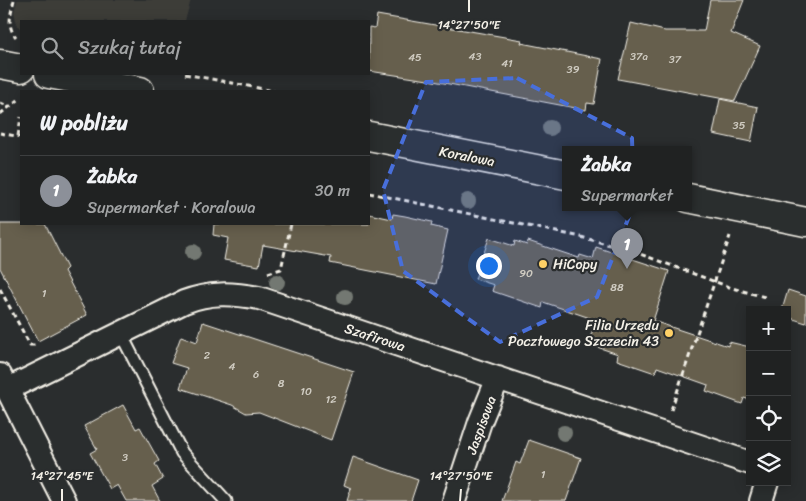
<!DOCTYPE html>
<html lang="pl">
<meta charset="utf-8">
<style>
:root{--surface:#202222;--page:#2d2f2f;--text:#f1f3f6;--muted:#a2a4a5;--line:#3d3f40;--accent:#8c9099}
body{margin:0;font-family:Sriracha,sans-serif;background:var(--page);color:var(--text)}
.controls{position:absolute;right:15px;bottom:15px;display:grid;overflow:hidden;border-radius:0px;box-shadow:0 2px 12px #0003}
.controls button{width:45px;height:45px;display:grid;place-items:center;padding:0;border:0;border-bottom:1px solid var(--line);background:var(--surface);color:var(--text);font:25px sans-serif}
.you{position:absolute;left:488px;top:265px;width:18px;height:18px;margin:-12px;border:4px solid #fff;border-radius:50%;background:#1a73e8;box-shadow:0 0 0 8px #1a73e833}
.badge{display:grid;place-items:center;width:32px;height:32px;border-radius:50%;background:var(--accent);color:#fff;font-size:16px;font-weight:700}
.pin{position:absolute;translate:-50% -41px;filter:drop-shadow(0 1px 2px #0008)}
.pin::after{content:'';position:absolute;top:26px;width:18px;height:15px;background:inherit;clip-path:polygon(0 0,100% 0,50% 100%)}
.popup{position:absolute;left:562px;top:146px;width:130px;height:65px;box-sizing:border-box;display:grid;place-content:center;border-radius:0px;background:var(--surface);filter:drop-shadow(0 1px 4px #0005);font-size:16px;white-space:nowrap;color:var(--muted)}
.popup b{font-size:19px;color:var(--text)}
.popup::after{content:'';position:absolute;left:50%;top:100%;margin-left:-10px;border:10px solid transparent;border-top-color:var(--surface)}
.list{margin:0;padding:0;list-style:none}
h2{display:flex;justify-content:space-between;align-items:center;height:65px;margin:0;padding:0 20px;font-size:21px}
h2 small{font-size:16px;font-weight:400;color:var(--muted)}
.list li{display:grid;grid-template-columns:32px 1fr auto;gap:15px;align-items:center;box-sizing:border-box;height:70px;padding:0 20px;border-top:1px solid var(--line)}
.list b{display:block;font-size:19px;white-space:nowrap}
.list p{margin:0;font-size:16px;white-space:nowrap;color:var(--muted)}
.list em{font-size:16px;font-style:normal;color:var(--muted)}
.icon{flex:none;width:28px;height:28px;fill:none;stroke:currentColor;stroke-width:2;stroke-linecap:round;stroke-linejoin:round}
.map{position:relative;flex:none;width:806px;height:501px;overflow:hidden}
.search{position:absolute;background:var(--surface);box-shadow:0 2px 12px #0003;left:20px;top:20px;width:350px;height:55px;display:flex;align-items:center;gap:12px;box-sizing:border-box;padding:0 18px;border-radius:0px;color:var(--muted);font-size:19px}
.panel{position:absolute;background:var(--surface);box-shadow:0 2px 12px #0003;left:20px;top:90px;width:350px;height:135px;border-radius:0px}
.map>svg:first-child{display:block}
</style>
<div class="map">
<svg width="806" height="501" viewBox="0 0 806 501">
<rect width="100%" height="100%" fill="#2a2d2e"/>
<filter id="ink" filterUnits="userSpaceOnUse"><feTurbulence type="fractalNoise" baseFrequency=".02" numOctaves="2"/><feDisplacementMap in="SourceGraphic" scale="10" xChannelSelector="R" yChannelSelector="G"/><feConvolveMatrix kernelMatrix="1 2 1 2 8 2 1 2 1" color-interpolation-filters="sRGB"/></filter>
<g filter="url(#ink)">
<!-- built -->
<path fill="#3c3c38" d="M17,0H191L185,21H21V29L17,25L14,12Z"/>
<!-- building -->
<path fill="#665f4e" stroke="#f4f1e8" d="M710,0H744L731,33L760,46L735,101L618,79L631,23L665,31H704Z
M377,15L522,40L521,43L602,59L594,104L587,103L586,110L428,80L369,71V27L375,28Z
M720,99L758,107L751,142L713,134Z
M369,214L392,219L393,214L405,216L432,222L431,226L448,230L436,284L330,263L331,257L263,245L259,266L224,260L228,238L213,235L214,224H369Z
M0,224H45L67,268L64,271L87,315L38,341L0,268Z
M489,238L514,246L515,241L527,245L528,241L579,258L580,255L593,259L596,247L669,271L653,321L728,346L729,342L750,347V400L744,398L742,404L706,391L708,385L657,367L655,373L617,360L618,354L588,344L596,320L543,302L542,308L492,291L494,285L475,279Z
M788,290L806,296V323L787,317V310H782Z
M203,322L354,372L331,440L259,412L246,413L232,405L180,388L187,368L171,363L181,336L197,342Z
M123,405L136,429L140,427L159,461L155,464L163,479L152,486L160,501H126L117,485L110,489L90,453L97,449L84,426Z
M529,440L581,458L566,501H502L516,462L520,464Z
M353,457L418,480L411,501H347L351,488L344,485Z"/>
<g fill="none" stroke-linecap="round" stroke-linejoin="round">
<!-- service casing -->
<g stroke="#f4f1e8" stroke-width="15">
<path id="service" d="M120,332L182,453L226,501"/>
</g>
<!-- minor casing -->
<g stroke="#f4f1e8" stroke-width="26">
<path id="minor" d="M0,375L64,501
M8,389L184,302C210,292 231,293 259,298L750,463
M454,501L480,422L498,378
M761,501L767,482"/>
</g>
<!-- tertiary casing -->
<g stroke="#f4f1e8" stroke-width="31">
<path id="tertiary" d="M0,64L21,68
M49,74L140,91
M369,136L566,175
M688,198L806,222"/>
</g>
<!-- path -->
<path stroke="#f4f1e8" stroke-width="3" stroke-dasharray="5 4" stroke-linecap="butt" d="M14,0C11,13 6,26 16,37
M185,74L274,91
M0,103L9,106
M0,114L21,98
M0,133L21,137
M18,136L21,117
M369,193L581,237L632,251L732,288L765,297
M268,273L281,269L291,224
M0,289L30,345H37
M671,410L730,236"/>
<!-- service -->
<use href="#service" stroke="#2a2d2e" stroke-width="11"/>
<!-- minor -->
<use href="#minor" stroke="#2a2d2e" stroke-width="22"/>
<!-- tertiary -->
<use href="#tertiary" stroke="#2a2d2e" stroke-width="28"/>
</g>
<!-- trees -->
<g fill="#737872">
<circle cx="550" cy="128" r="8"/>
<circle cx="468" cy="201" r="8"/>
<circle cx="193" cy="252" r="8"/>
<circle cx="277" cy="282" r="8"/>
<circle cx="345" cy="297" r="8"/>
<circle cx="564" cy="433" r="8"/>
</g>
</g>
<!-- marked area -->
<path fill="#486fdb" fill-opacity="0.2" stroke="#486fdb" stroke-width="4" stroke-dasharray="10 6" stroke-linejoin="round" d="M517,78L632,138L634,204L597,297L500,342L403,271L383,190L426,82Z"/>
<!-- ticks -->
<path fill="none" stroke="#f4f1e8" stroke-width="2" d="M469,12V0M62,501V489M460,501L461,489"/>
<!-- markers -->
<g fill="#ffd166" stroke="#2a2d2e" stroke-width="2">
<circle cx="543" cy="264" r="5"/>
<circle cx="669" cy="333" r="5"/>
</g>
<g text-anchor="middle" stroke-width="4.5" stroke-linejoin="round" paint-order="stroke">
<!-- number labels -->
<g font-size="11" fill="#d0ccc2">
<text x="475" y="60">43</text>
<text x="639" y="60">37a</text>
<text x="415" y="61">45</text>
<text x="675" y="63">37</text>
<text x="507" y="67">41</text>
<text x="573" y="73">39</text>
<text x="739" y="129">35</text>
<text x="526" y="277">90</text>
<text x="617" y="291">88</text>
<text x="44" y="297">1</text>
<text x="207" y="359">2</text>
<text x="232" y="370">4</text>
<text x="256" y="378">6</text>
<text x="281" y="387">8</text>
<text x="306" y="395">10</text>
<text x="331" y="403">12</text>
<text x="125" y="461">3</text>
<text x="543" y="478">1</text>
</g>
<!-- street labels -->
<g font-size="14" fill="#f4f1e8" stroke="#2a2d2e">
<text transform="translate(467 156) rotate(11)" y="5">Koralowa</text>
<text transform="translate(375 337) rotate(18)" y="5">Szafirowa</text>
<text transform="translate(481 425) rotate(-70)" y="5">Jaspisowa</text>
</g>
<!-- poi labels -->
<g font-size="14" fill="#f4f1e8" stroke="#2a2d2e" text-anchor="start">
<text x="553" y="269">HiCopy</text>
<text x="659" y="330" text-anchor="end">Filia Urzędu<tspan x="659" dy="16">Pocztowego Szczecin 43</tspan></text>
</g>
</g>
<g font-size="12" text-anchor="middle" fill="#f4f1e8" stroke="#2a2d2e" stroke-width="4.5" stroke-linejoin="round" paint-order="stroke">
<text x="469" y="29">14°27'50"E</text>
<text x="62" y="480">14°27'45"E</text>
<text x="461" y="480">14°27'50"E</text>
</g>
</svg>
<div class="controls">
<button>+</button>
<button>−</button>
<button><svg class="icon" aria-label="locate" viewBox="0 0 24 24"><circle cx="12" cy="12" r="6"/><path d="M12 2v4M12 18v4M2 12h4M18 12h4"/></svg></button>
<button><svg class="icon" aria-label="layers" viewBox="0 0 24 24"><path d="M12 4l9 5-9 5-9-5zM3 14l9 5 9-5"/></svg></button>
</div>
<div class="you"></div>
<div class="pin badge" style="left:627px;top:269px">1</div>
<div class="popup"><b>Żabka</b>Supermarket</div>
<div class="search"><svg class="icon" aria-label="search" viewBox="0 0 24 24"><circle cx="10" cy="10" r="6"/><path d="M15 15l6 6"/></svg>Szukaj tutaj</div>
<section class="panel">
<h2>W pobliżu<small></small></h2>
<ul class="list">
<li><span class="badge">1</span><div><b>Żabka</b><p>Supermarket · Koralowa</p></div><em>30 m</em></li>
</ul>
</section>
</div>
